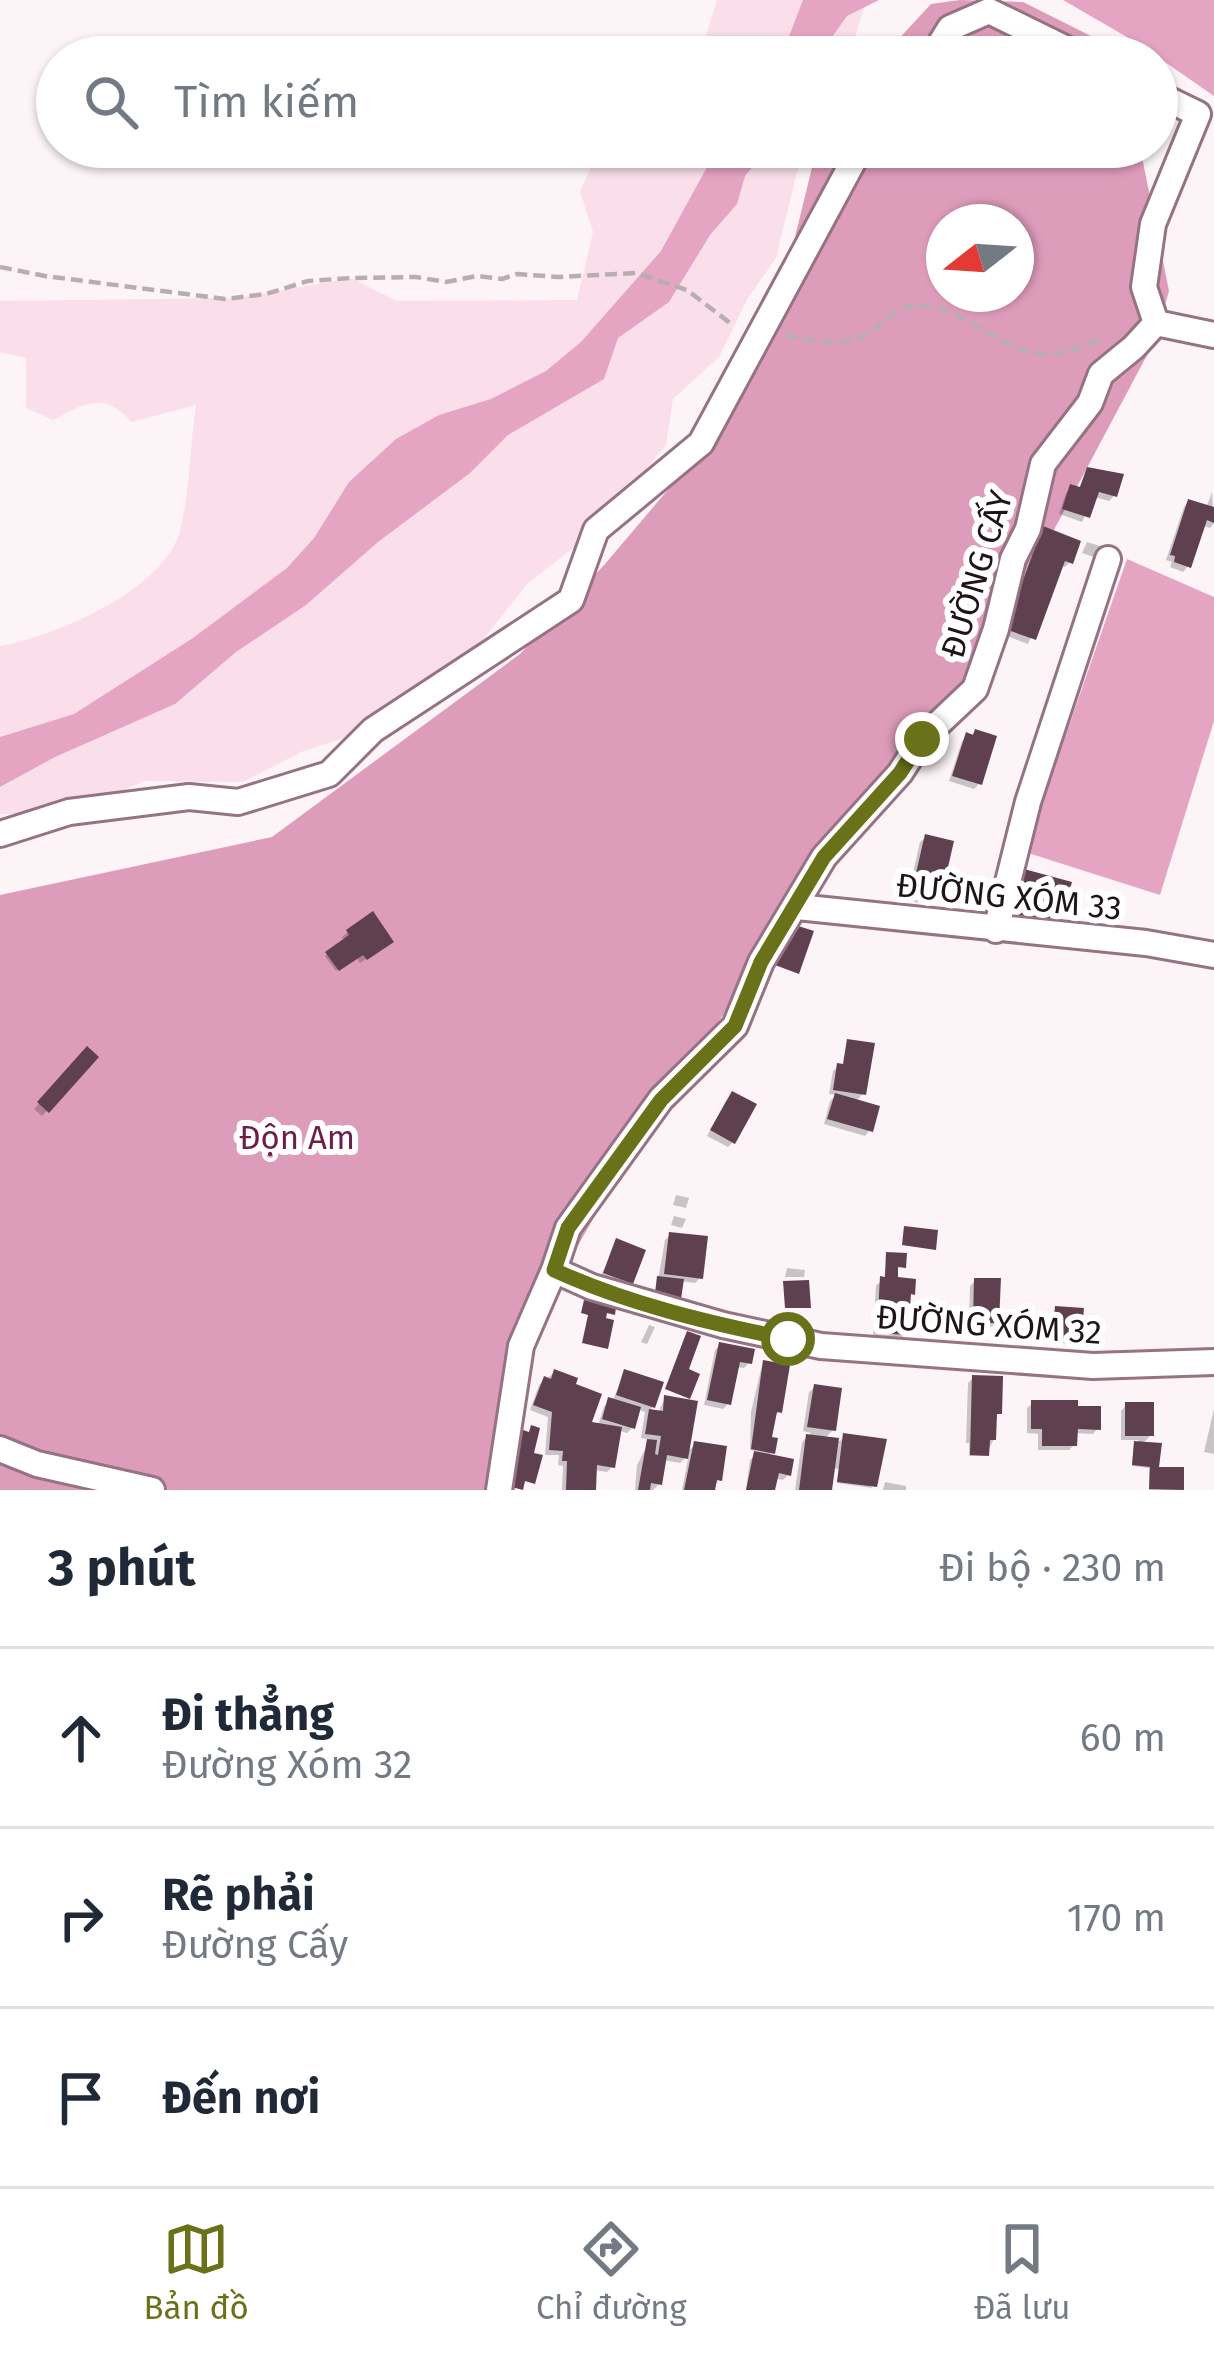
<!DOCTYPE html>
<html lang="vi">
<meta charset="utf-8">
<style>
:root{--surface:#fff;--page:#f6f6f7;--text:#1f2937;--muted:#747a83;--line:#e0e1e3;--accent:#697119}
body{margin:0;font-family:"Fira Sans",sans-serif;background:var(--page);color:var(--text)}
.compass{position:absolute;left:926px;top:204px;width:108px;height:108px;border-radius:50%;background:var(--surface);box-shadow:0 3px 9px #0004;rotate:253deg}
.stop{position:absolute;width:36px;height:36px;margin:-27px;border:9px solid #697119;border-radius:50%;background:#fff}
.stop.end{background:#697119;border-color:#fff;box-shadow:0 3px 12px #0008}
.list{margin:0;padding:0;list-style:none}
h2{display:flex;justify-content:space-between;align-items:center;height:156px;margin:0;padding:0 48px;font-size:51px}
h2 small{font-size:39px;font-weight:400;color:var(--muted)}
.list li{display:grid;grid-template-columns:78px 1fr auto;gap:36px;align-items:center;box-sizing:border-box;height:180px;padding:0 48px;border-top:3px solid var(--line)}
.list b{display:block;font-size:45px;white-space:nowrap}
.list p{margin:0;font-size:39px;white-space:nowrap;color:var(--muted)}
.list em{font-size:39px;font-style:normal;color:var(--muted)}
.icon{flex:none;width:66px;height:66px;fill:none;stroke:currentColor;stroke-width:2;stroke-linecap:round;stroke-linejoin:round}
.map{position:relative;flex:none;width:1214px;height:1490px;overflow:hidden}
.search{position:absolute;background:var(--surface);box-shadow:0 3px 9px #0004;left:36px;right:36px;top:36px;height:132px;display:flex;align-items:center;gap:30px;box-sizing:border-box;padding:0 42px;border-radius:66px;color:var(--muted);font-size:45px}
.sheet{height:696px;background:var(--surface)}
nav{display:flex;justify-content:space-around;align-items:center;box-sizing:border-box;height:168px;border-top:3px solid var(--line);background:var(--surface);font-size:33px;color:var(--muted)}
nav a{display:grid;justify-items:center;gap:6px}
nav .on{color:var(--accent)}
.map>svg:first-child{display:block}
</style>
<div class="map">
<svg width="1214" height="1490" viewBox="0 0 1214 1490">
<rect width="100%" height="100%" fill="#fcf4f7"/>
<!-- green -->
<path fill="#fadfeb" d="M717,0H875L864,8L849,57H693L706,36Z
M600,147H803L776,258L748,298L719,357L673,399L666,445L596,530L527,584L464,664L390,723L301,752L243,782L145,781L69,812L0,814V646C56,636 168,589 181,527C190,487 190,445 196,405L131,422C104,390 84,404 53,420L26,408V358L0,352V301L238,298L351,278L397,301L577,300L593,232L580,192Z"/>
<!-- forest -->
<path fill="#de9cbb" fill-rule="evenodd" d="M960,0L1023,2L1121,51L1122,57H882L931,4Z
M817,147H1140L1169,291L1154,342L982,665L661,1099L521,1346L515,1490H0V895L272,837L520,654L605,564L694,459L786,274ZM944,222H1016V294H944Z"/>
<!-- water -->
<path fill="#e6a4c3" d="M803,0H879L847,16L818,57H781Z
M1063,0H1214V96L1139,44Z
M718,147H769L745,176L737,204L710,235L669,302L618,338L604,379L508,435L470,473L378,542L306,605L236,652L175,704L55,757L0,787V737L74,714L193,638L287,568L314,538L349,482L396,439L439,415L491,399L546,371L581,342L661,251Z
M1127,559L1214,597V721L1160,895L1025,852Z"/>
<!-- shadow -->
<path fill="#0003" d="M1088,470L1114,496L1109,501L1094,497L1082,522L1059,514L1066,493L1071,488L1078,490Z
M1212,492L1214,523L1210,528L1202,525L1188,566L1183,572L1170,567L1172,562L1166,560L1184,507L1189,502L1206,508Z
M1044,530L1070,562L1065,567L1060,566L1028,644L1002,634Z
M1087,542L1103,547L1097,558L1082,553Z
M975,732L979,784L974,789L949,781L962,741Z
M926,837L938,901L932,906L907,900L920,842Z
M348,932L385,946L360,963L356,957L336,971L325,956L345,941L342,937Z
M87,1050L95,1057L42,1116L34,1109Z
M839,1066L864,1093L855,1102L870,1130L865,1136L824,1124L830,1101L836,1095L829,1094L833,1071Z
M727,1099L733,1142L728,1147L707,1136Z
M676,1195L689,1198L686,1208L673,1205Z
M674,1216L686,1219L682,1228L671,1225Z
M670,1235L700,1278L695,1283L680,1281L654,1303L665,1240Z
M617,1242L630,1283L625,1288L600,1278Z
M887,1255L903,1266L895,1268V1276L912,1293L907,1298L905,1334L900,1339L873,1338L876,1285L884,1280Z
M787,1268L805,1270L804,1277H785Z
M975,1281L996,1322L991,1327H969L970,1286Z
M1056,1309L1078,1339L1073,1344L1048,1342L1051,1314Z
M649,1325L655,1327L647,1344L641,1342Z
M720,1345L749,1363L744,1368L736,1367L728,1404L723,1409L704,1405L715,1350Z
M762,1365L779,1411L773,1418L769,1440L772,1452L767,1457L789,1474L783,1480L775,1478L746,1489L750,1460L758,1452L750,1450L751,1412Z
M555,1372L588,1424L598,1426L604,1406L612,1402L625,1372L660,1384L650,1413H658L665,1398L686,1453L696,1444L719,1479L712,1490H682L689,1454L680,1463L663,1460L659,1484L653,1490H635L637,1465L650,1440L641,1438L645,1412L637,1409L632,1428L627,1433L618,1430L612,1467L607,1472L594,1470L593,1490H562L563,1466L558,1465L559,1455H545L548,1417L530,1410L539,1385Z
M973,1378L999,1413L994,1418V1439L985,1456H969V1443H966L968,1383Z
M815,1387L833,1430L824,1439L840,1441L844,1437L872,1488L837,1483L839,1469L832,1468L829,1489L835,1490H795L802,1442L811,1433L803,1431L809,1392Z
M1033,1403L1098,1428L1093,1434L1075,1433L1074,1445L1069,1450H1038V1434L1027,1433V1408Z
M1126,1405L1151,1435L1141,1445L1156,1470L1179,1490H1149V1468L1132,1466L1134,1446L1139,1440H1121V1411Z
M1214,1409V1454L1204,1452Z
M885,1482L906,1486V1490H883Z"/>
<!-- building -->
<path fill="#5f404f" d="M1087,467L1124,474L1117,497L1099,492L1090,518L1062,509L1070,484L1080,487Z
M1188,499L1214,507V523L1207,520L1191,568L1174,562L1175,556L1170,555Z
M1043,526L1081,541L1073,564L1065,561L1036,640L1005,629Z
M975,729L997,736L982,785L952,776L966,732L973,735Z
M925,834L954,841L940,902L911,895Z
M1024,869L1072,882L1067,901L1055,898L1047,930L1011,921Z
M373,911L394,942L367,960L363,955L339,971L325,952L349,935L346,930Z
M795,925L814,931L799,974L775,965L784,940L789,942Z
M847,1039L875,1043L866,1095L833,1090L837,1063L843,1064Z
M87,1046L99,1057L49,1113L37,1102Z
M732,1091L757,1104L735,1144L710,1130Z
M835,1093L880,1106L873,1132L827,1119Z
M904,1226L938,1230L936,1250L902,1245Z
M669,1232L708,1236L703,1279L664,1274Z
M616,1238L646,1250L633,1284L603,1273Z
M886,1252L907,1253L906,1268L898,1267V1277L916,1279L915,1295L911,1294L908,1335L877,1333L880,1276L885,1277Z
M657,1276L684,1279L680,1306L654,1302Z
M974,1278H1001L999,1323H973Z
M809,1280L811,1308H785L783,1281Z
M584,1300L616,1307L615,1315L607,1313L606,1318L614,1320L608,1349L582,1343L588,1315L581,1313Z
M1055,1306L1084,1308L1081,1340L1052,1338Z
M687,1331L701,1336L689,1369L700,1374L690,1399L665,1389Z
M719,1342L755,1349L752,1364L740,1362L731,1405L707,1400Z
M763,1360L790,1365L782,1413L777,1412L772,1437L778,1438L775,1454L751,1449Z
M554,1369L578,1378L576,1384L602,1394L592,1422L622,1427L615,1468L597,1465L596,1490H566L567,1461H562L563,1451L549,1450L552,1412L533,1405L544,1376L551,1379Z
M624,1369L664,1382L655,1408L616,1395Z
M972,1375L1003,1376L1002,1414H997L996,1440H990L989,1456L970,1455Z
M814,1384L842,1388L836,1431L807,1427Z
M664,1395L698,1401L688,1459L667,1455L662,1485L651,1483L650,1490H638L647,1439L657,1440L655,1454L658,1455L661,1436L645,1434L649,1409L663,1411Z
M608,1397L641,1407L635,1429L602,1419Z
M1031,1400H1078V1406H1101V1430L1078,1429L1077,1446H1042V1429H1031Z
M1125,1402H1154V1436H1125Z
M531,1425L540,1428L534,1453L543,1455L535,1484L525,1481L523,1490L504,1485L515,1447L519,1448L523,1430L529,1432Z
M843,1433L887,1439L877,1487L837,1482Z
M806,1434L839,1438L832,1490H799Z
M694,1441L727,1446L722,1481L717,1480L715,1490H684Z
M1134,1441L1162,1443L1159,1467H1184V1490L1149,1489L1150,1467L1132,1465Z
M754,1451L794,1459L791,1476L779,1473L775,1490H746Z"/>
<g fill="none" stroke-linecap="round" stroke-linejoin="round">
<!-- street casing -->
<g stroke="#967383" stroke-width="30">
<path id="street" d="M932,57L950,28L989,11L1083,57
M1156,323L1144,287L1153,224L1198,114L1157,94
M0,834L69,812L189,797L238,802L329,774L373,730L571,600L596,530L701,443L861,147
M797,907L1146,943L1214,955
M996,930L1028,802L1108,559
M554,1270L592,1287L723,1325L821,1346L1093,1366L1214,1362
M0,1449L37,1464L152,1490
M499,1490L521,1346L554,1270L568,1228L661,1099L735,1026L761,962L824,857L900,773L922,739L975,689L996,629L1013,559L1028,529L1043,464L1090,403L1101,374L1134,347L1156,323L1214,335"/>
</g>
<!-- path -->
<path stroke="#b8aeb2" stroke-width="4.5" stroke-dasharray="12 6" stroke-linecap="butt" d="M0,267L45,276L225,299L266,294L308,281L351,278L416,277L446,282L477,276L502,279L517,274L558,277L636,273L687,290L734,326
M786,335C808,342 845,347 867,334C883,325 893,307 913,306C969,302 1006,363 1059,353C1073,351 1089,343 1103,338"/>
<!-- street -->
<use href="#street" stroke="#fff" stroke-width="24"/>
</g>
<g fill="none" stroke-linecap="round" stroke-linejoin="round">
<!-- route -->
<path stroke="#697119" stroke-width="15" d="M788,1339C709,1323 628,1304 554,1270L568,1228L661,1100L735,1026L761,962L824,857L900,773L922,739"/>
</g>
<g text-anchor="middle" stroke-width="12" stroke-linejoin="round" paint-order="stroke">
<!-- street labels -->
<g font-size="33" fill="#201319" stroke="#fff">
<text transform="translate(976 574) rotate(-73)" y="12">ĐƯỜNG CẤY</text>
<text transform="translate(1009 896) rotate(6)" y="12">ĐƯỜNG XÓM 33</text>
<text transform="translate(989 1324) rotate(4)" y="12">ĐƯỜNG XÓM 32</text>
</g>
<!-- park labels -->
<g font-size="33" fill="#6b1f4a" stroke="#fff">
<text x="297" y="1149">Độn Am</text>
</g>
</g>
</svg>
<svg class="compass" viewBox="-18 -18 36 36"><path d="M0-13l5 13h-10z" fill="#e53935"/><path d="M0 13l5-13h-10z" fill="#747a83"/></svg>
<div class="stop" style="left:788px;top:1339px"></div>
<div class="stop end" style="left:922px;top:739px"></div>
<div class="search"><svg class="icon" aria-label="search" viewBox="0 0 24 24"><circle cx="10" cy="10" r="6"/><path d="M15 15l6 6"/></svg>Tìm kiếm</div>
</div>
<section class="sheet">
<h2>3 phút<small>Đi bộ · 230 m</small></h2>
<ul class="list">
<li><svg class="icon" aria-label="ahead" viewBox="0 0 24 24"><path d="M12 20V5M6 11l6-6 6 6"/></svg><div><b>Đi thẳng</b><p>Đường Xóm 32</p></div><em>60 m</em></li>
<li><svg class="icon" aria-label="right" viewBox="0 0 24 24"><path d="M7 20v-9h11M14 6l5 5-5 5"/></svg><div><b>Rẽ phải</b><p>Đường Cấy</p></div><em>170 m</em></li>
<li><svg class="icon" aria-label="arrive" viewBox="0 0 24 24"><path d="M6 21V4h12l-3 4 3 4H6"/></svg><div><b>Đến nơi</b></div></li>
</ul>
</section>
<nav>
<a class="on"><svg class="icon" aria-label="map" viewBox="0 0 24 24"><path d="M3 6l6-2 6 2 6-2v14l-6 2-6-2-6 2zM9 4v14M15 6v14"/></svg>Bản đồ</a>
<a><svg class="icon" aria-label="directions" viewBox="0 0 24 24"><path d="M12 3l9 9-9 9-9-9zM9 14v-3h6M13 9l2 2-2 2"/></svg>Chỉ đường</a>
<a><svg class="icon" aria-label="saved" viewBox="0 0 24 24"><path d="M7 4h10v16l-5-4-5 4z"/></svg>Đã lưu</a>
</nav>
